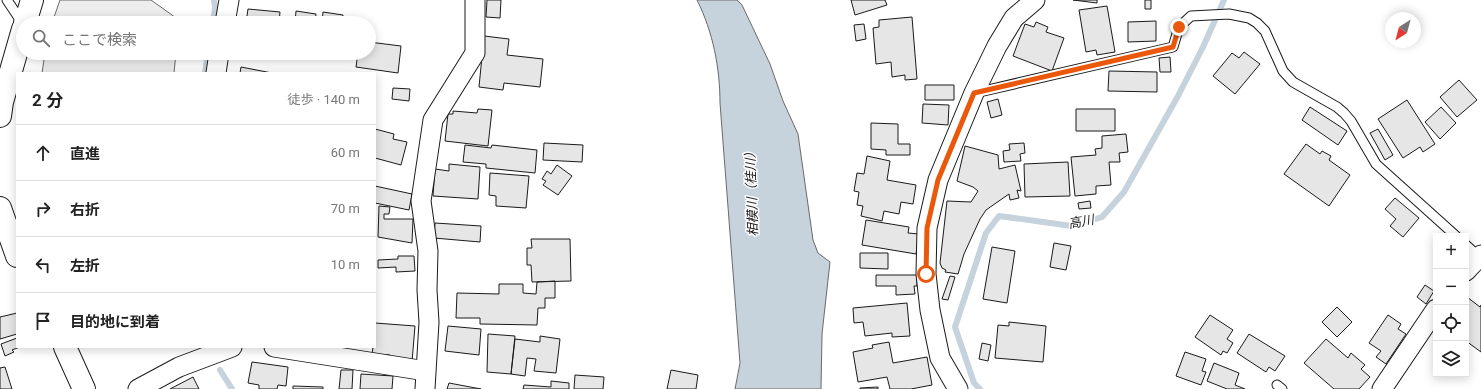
<!DOCTYPE html>
<html lang="ja">
<meta charset="utf-8">
<style>
:root{--surface:#fff;--page:#f6f6f6;--text:#222;--muted:#767676;--line:#e0e0e0}
body{margin:0;font-family:Roboto,"Noto Sans JP",sans-serif;background:var(--page);color:var(--text)}
.controls{position:absolute;right:12px;bottom:12px;display:grid;overflow:hidden;border-radius:0px;box-shadow:0 2px 10px #0003}
.controls button{width:36px;height:36px;display:grid;place-items:center;padding:0;border:0;border-bottom:1px solid var(--line);background:var(--surface);color:var(--text);font:20px sans-serif}
.compass{position:absolute;left:1385px;top:12px;width:36px;height:36px;border-radius:50%;background:var(--surface);box-shadow:0 2px 10px #0003;rotate:216deg}
.stop{position:absolute;width:12px;height:12px;margin:-9px;border:3px solid #ea580c;border-radius:50%;background:#fff}
.stop.end{background:#ea580c;border-color:#fff;box-shadow:0 1px 4px #0008}
.list{margin:0;padding:0;list-style:none}
h2{display:flex;justify-content:space-between;align-items:center;height:52px;margin:0;padding:0 16px;font-size:17px}
h2 small{font-size:13px;font-weight:400;color:var(--muted)}
.list li{display:grid;grid-template-columns:26px 1fr auto;gap:12px;align-items:center;box-sizing:border-box;height:56px;padding:0 16px;border-top:1px solid var(--line)}
.list b{display:block;font-size:15px;white-space:nowrap}
.list em{font-size:13px;font-style:normal;color:var(--muted)}
.icon{flex:none;width:22px;height:22px;fill:none;stroke:currentColor;stroke-width:2;stroke-linecap:round;stroke-linejoin:round}
.map{position:relative;flex:none;width:1481px;height:389px;overflow:hidden}
.search{position:absolute;background:var(--surface);box-shadow:0 2px 10px #0003;left:16px;top:16px;width:360px;height:44px;display:flex;align-items:center;gap:10px;box-sizing:border-box;padding:0 14px;border-radius:22px;color:var(--muted);font-size:15px}
.panel{position:absolute;background:var(--surface);box-shadow:0 2px 10px #0003;left:16px;top:72px;width:360px;height:276px;border-radius:0px}
.map>svg:first-child{display:block}
</style>
<div class="map">
<svg width="1481" height="389" viewBox="0 0 1481 389">
<rect width="100%" height="100%" fill="#fff"/>
<!-- parking -->
<path fill="#ededed" stroke="#6a6a6a" d="M60,0H151L179,20V23H52Z
M45,53H176L174,73H42Z"/>
<!-- water -->
<path fill="#c6d2dc" stroke="#6a6a6a" d="M697,0H737L742,5L770,64L783,101L798,134L813,240L818,253L830,262L822,334L821,389H735L740,363L720,103C720,68 713,32 697,0Z"/>
<g fill="none" stroke-linecap="round" stroke-linejoin="round">
<!-- stream -->
<path stroke="#c6d2dc" stroke-width="6" d="M213,23L215,8L214,0
M205,73L208,53
M220,370L232,389
M980,389L974,383L955,327L986,233L999,216L1072,226L1102,217L1124,192L1178,96L1203,47L1224,0"/>
</g>
<!-- building -->
<path fill="#e6e6e6" stroke="#1a1a1a" d="M487,0H501L500,18L486,17Z
M851,0H885L887,5L855,15Z
M1073,0H1097V3Z
M1145,0H1151V9H1145Z
M1107,6L1115,52L1097,55L1096,50L1086,52L1079,10Z
M248,9L280,12L279,23H246Z
M296,11L316,14L315,23H295Z
M323,12L343,15L342,23H322Z
M912,17L917,79L905,80V75L892,77L891,62L876,64L873,28L879,27V20Z
M1156,21V41L1128,42V22Z
M1036,22L1048,27L1046,32L1064,38L1052,71L1013,56L1025,24L1034,27Z
M864,24L866,39L856,41L854,25Z
M484,36L509,39L507,55L543,59L540,87L504,83L503,90L479,87Z
M369,42L401,46L398,73L356,67L358,53H369Z
M1244,52L1260,64L1235,94L1213,76L1232,53L1239,58Z
M1170,57L1171,72H1160L1159,58Z
M241,67L272,73H240Z
M1109,71L1157,72V92L1108,91Z
M1459,80L1477,100L1457,117L1440,97Z
M925,85H954V100H925Z
M393,88L410,89L409,101L392,99Z
M998,99L1002,115L991,118L987,102Z
M1407,100L1435,144L1423,152L1420,147L1403,158L1378,119Z
M923,104L949,105L948,125L922,123Z
M1310,107L1347,131L1338,145L1302,120Z
M1441,107L1456,123L1440,139L1425,122Z
M478,109L492,110L488,146L445,141L448,114H453V111L477,113Z
M1076,109H1115V131H1076Z
M871,123L898,124V144H910V155H886V150L871,149Z
M375,129L394,134L393,139L407,142L401,165L375,158Z
M1378,129L1393,155L1385,160L1370,133Z
M1126,134L1128,152L1119,153L1120,162H1109L1111,185L1096,186V194L1075,196L1071,157L1096,155L1095,149L1102,148V136Z
M544,143L583,145L582,162L543,160Z
M1024,143L1025,153L1020,154L1021,161L1004,162L1003,151L1010,150L1009,144Z
M1306,144L1320,154L1322,151L1331,156L1329,160L1350,175L1329,206L1284,174Z
M465,145L491,148L492,145L537,150L535,173L486,168V164L463,162Z
M965,146L998,155L999,169L1015,165L1021,191L1017,190L1019,198L1010,200L1009,194L986,210L980,219L964,254L958,274L945,272L946,270L942,268L940,263L947,201L971,202L978,191L973,187L957,181Z
M867,156L890,161L887,180L916,185L913,204L901,202L899,214L884,211L882,221L861,216L863,206L857,205L859,192L854,191L857,173L864,174Z
M1068,162L1070,196L1025,197L1024,164Z
M449,164L480,167L478,199L433,196L435,169L449,171Z
M557,165L572,176L558,195L543,185L546,181L542,179L547,171L551,174Z
M490,173L529,176L526,208L496,206V196L489,195Z
M375,186L412,194L409,210L375,203Z
M1395,198L1419,218L1403,237L1390,226L1396,219L1385,209Z
M1090,201L1091,208L1079,209L1078,203Z
M379,206L390,207L389,214H384V219H413L412,243L378,237Z
M866,220L909,227L908,233L919,234L916,254L862,245Z
M435,223L481,226L480,242L434,238Z
M531,239H570L571,281L532,282L531,265H527V248H532Z
M1054,243L1071,246L1066,270L1050,267Z
M992,247L1015,251L1007,303L983,299Z
M860,253H888V269L860,268Z
M398,256H414L415,271L396,272V267L378,268V260L398,259Z
M876,275H917V286H914L915,294L896,295V286H876Z
M950,276L955,277L948,300L942,299Z
M555,281V298H545V308H538L537,325L480,324V318H456L457,293L499,294V284H523V293L536,294L537,282Z
M1425,285L1434,291L1426,304L1417,297Z
M1467,297L1480,307L1481,305V352L1466,341Z
M907,303L910,336L892,337V333L865,336L863,322L854,323L853,308Z
M1337,307L1352,322L1337,337L1322,322Z
M17,313V334L0,339V317Z
M1210,315L1233,330L1227,339L1233,343L1227,353L1223,351L1221,355L1195,337Z
M1388,315L1401,324L1398,329L1406,334L1386,364L1376,357L1381,351L1369,343Z
M1009,322L1046,326L1043,362L995,358L998,325L1009,326Z
M375,323L415,326L412,362L389,360L390,355L372,354L373,347H375Z
M448,326L481,329L479,355L445,351Z
M488,334L515,336L511,374L487,372Z
M1249,334L1285,356L1275,371L1269,367L1266,372L1237,353Z
M540,336L560,339L556,373L534,371L536,359L527,358L525,376L511,374L515,339L540,342Z
M17,338V347H20L12,350L14,352L5,356L1,344Z
M1326,339L1348,358L1351,353L1365,365L1361,369L1370,377L1359,389H1334L1304,363Z
M889,342L893,363L927,357L932,385L911,389H890L887,377L858,382L853,352L873,348L872,345Z
M982,343L991,345L988,361L979,359Z
M1185,352L1206,359L1202,371L1206,372L1201,385L1176,376Z
M252,362L288,367L286,386L278,385L277,389H259V385L248,383Z
M1214,363L1239,373L1235,385L1245,389H1227L1207,381Z
M5,367L12,389H0V368Z
M341,370H353L352,389H339Z
M671,370L698,375L696,389H667Z
M361,374L393,376L392,389H360Z
M575,375L604,377L603,389H574Z
M193,377L199,389H170Z
M551,381L569,383V389H523L524,385L551,387Z
M449,383L481,389H447Z
M293,386L323,387V389H293Z
M878,387V389H860V388Z"/>
<g fill="none" stroke-linecap="round" stroke-linejoin="round">
<!-- lane casing -->
<g stroke="#1a1a1a" stroke-width="11">
<path id="lane" d="M7,0L23,24
M975,93L1173,47L1179,27L1191,16L1229,14L1249,18L1257,23L1265,31L1283,71L1293,82L1337,107L1344,113L1351,121L1376,164L1456,236
M1466,245L1479,257
M1277,385L1282,389"/>
</g>
<!-- street casing -->
<g stroke="#1a1a1a" stroke-width="21">
<path id="street" d="M225,23L229,0
M216,73L219,53
M1466,271L1481,255
M274,347L426,371
M138,389L179,367L232,347
M425,389L429,322L427,290L428,251L421,201L433,120L475,53V0
M958,389L940,358L930,310L926,274L927,228L938,180L974,93L997,46L1014,18L1035,0
M1382,389L1436,309"/>
</g>
<!-- highway casing -->
<g stroke="#1a1a1a" stroke-width="24">
<path id="highway" d="M25,23L32,0
M0,116L2,102L23,29
M0,208L17,256
M65,347L84,389"/>
</g>
<!-- lane -->
<use href="#lane" stroke="#fff" stroke-width="9"/>
<!-- street -->
<use href="#street" stroke="#fff" stroke-width="19"/>
<!-- highway -->
<use href="#highway" stroke="#fff" stroke-width="22"/>
</g>
<g fill="none" stroke-linecap="round" stroke-linejoin="round">
<!-- route -->
<path stroke="#ea580c" stroke-width="5" d="M926,274L927,228L938,180L974,93L1173,47L1179,27"/>
</g>
<g text-anchor="middle" stroke-width="3" stroke-linejoin="round" paint-order="stroke">
<!-- water labels -->
<g font-size="13" font-style="italic" fill="#1a1a1a" stroke="#fff">
<text transform="translate(751 191) rotate(-92)" y="5">相模川（桂川）</text>
<text transform="translate(1081 221) rotate(-10)" y="5">高川</text>
</g>
</g>
</svg>
<div class="controls">
<button>+</button>
<button>−</button>
<button><svg class="icon" aria-label="locate" viewBox="0 0 24 24"><circle cx="12" cy="12" r="6"/><path d="M12 2v4M12 18v4M2 12h4M18 12h4"/></svg></button>
<button><svg class="icon" aria-label="layers" viewBox="0 0 24 24"><path d="M12 4l9 5-9 5-9-5zM3 14l9 5 9-5"/></svg></button>
</div>
<svg class="compass" viewBox="-18 -18 36 36"><path d="M0-13l5 13h-10z" fill="#e53935"/><path d="M0 13l5-13h-10z" fill="#767676"/></svg>
<div class="stop" style="left:926px;top:274px"></div>
<div class="stop end" style="left:1179px;top:27px"></div>
<div class="search"><svg class="icon" aria-label="search" viewBox="0 0 24 24"><circle cx="10" cy="10" r="6"/><path d="M15 15l6 6"/></svg>ここで検索</div>
<section class="panel">
<h2>2 分<small>徒歩 · 140 m</small></h2>
<ul class="list">
<li><svg class="icon" aria-label="ahead" viewBox="0 0 24 24"><path d="M12 20V5M6 11l6-6 6 6"/></svg><div><b>直進</b></div><em>60 m</em></li>
<li><svg class="icon" aria-label="right" viewBox="0 0 24 24"><path d="M7 20v-9h11M14 6l5 5-5 5"/></svg><div><b>右折</b></div><em>70 m</em></li>
<li><svg class="icon" aria-label="left" viewBox="0 0 24 24"><path d="M17 20v-9H6M10 6l-5 5 5 5"/></svg><div><b>左折</b></div><em>10 m</em></li>
<li><svg class="icon" aria-label="arrive" viewBox="0 0 24 24"><path d="M6 21V4h12l-3 4 3 4H6"/></svg><div><b>目的地に到着</b></div></li>
</ul>
</section>
</div>
